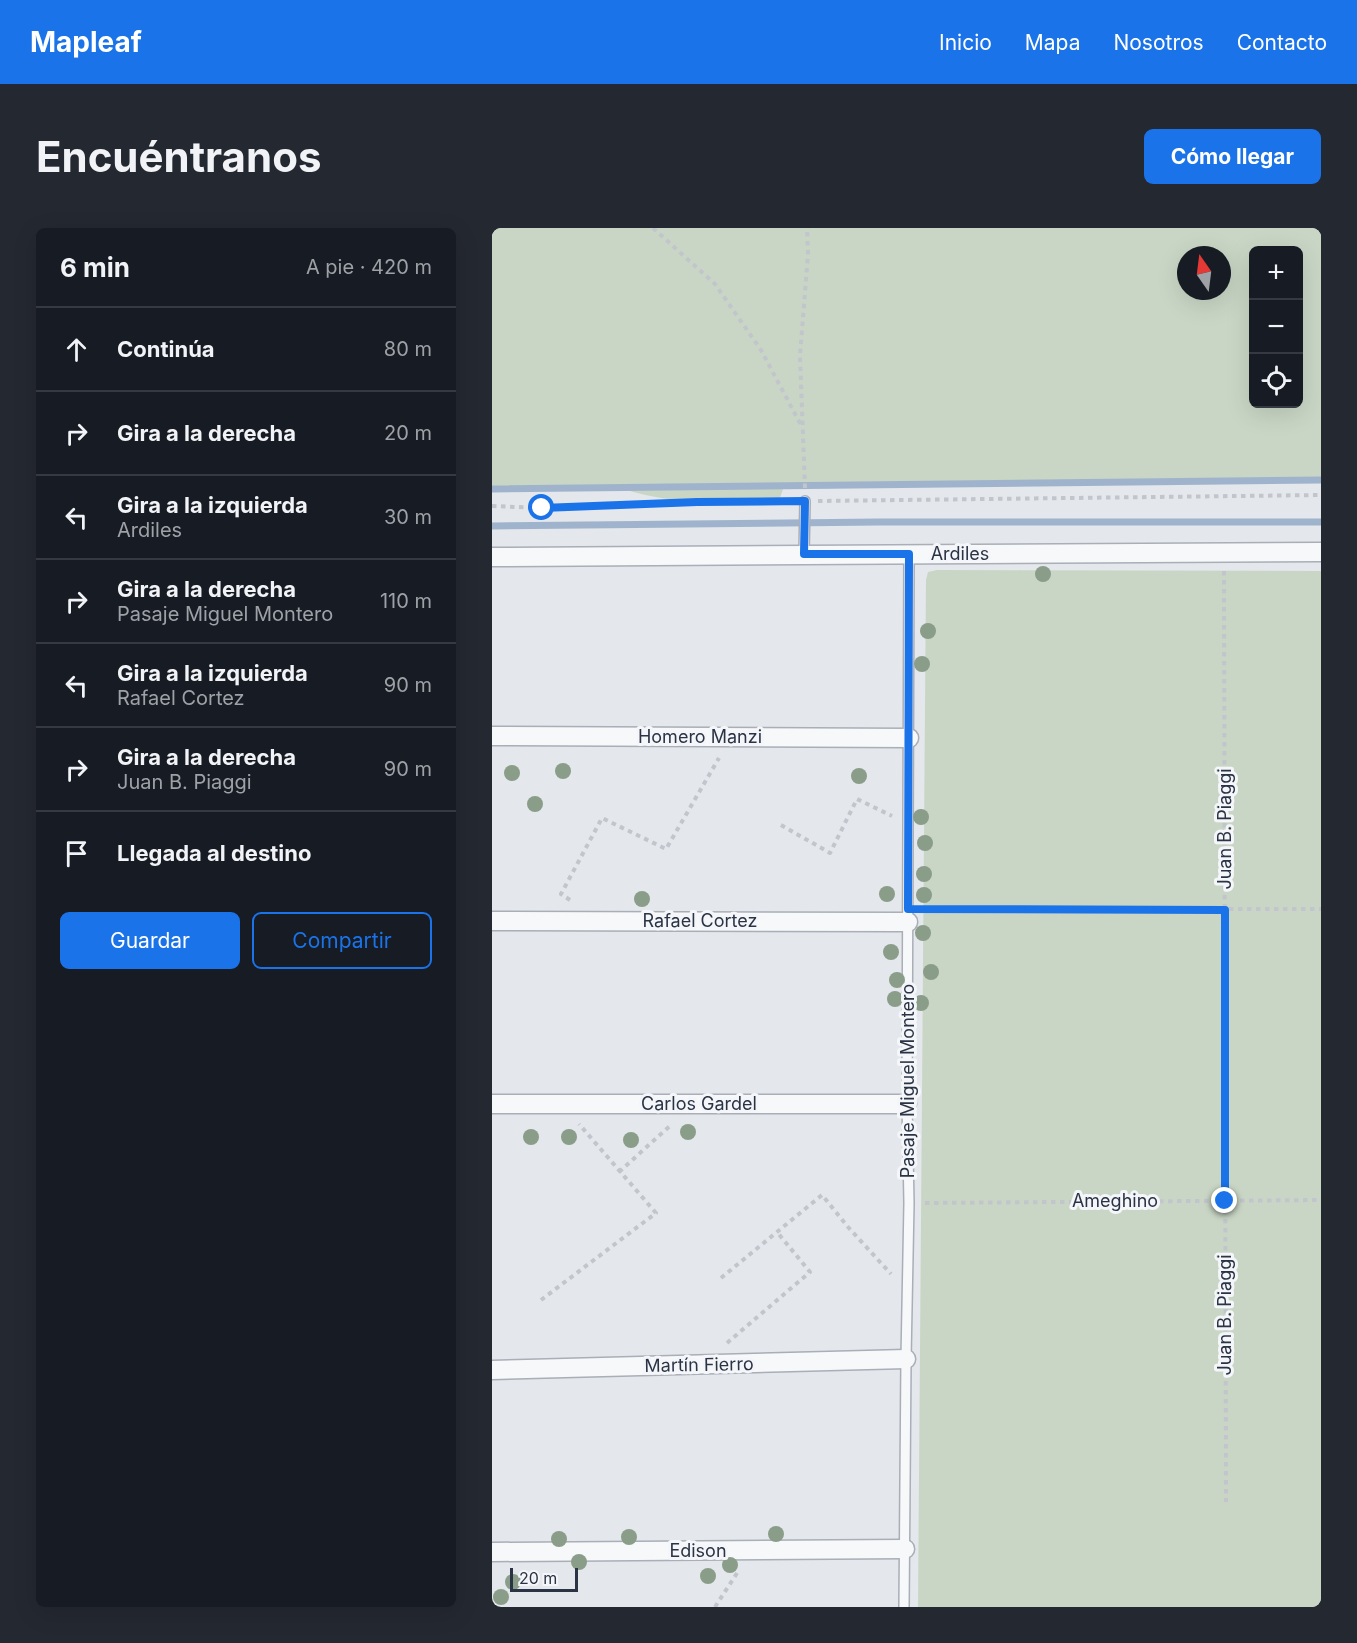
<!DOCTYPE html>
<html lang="es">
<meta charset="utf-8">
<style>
:root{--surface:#171b24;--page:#242831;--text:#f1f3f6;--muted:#9ea1a6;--line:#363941;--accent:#1a73e8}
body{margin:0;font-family:Inter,sans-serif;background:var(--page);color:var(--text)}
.controls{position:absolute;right:18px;top:18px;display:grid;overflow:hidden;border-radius:9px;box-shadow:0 6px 24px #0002}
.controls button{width:54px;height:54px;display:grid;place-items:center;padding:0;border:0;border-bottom:2px solid var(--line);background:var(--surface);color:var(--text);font:30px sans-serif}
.compass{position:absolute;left:685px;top:18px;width:54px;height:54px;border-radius:50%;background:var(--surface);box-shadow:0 6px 24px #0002;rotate:346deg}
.scale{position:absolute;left:18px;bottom:15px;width:68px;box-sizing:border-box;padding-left:6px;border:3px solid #2b3445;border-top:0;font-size:16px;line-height:21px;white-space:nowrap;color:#2b3445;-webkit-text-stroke:4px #f4f6f9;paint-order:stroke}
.stop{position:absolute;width:18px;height:18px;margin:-14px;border:4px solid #1a73e8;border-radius:50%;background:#fff}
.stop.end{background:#1a73e8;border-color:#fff;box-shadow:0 2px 6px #0008}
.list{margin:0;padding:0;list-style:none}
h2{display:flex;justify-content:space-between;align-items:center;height:78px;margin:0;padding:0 24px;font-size:26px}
h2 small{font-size:20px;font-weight:400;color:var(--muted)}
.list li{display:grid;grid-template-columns:39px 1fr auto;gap:18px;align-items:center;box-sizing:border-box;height:84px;padding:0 24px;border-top:2px solid var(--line)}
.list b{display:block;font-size:22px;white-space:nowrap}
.list p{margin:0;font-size:20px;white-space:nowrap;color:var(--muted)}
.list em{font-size:20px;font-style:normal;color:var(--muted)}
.actions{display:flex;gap:12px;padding:18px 24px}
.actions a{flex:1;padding:14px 0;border:2px solid var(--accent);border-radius:9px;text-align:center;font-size:21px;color:var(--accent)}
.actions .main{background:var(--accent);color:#fff}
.icon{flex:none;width:33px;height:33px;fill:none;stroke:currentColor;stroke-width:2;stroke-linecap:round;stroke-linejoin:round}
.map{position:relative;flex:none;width:829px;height:1379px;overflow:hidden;border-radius:9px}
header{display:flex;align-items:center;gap:36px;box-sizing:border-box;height:84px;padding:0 30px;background:var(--accent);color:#fff}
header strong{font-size:28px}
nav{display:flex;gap:33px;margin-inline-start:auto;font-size:21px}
.intro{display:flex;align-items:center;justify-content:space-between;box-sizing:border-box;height:144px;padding:0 36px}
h1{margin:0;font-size:42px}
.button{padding:15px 27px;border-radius:9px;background:var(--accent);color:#fff;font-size:21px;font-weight:700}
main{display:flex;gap:36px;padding:0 36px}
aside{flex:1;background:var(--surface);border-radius:9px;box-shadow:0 6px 24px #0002}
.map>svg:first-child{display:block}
</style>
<header>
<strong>Mapleaf</strong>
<nav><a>Inicio</a><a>Mapa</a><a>Nosotros</a><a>Contacto</a></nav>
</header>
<div class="intro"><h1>Encuéntranos</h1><a class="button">Cómo llegar</a></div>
<main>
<aside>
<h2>6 min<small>A pie · 420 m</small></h2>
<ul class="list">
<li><svg class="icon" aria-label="ahead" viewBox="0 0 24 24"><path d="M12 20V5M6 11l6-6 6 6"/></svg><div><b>Continúa</b></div><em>80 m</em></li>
<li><svg class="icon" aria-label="right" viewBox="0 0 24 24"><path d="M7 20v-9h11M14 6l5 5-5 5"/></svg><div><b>Gira a la derecha</b></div><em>20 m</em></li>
<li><svg class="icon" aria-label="left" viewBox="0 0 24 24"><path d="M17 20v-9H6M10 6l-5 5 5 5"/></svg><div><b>Gira a la izquierda</b><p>Ardiles</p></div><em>30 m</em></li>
<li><svg class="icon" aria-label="right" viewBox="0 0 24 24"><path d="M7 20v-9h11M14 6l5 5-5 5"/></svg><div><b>Gira a la derecha</b><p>Pasaje Miguel Montero</p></div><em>110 m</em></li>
<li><svg class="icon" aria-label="left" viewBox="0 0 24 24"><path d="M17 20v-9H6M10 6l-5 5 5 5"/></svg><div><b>Gira a la izquierda</b><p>Rafael Cortez</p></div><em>90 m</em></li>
<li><svg class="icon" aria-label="right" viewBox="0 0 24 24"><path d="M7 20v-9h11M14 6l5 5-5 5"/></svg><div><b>Gira a la derecha</b><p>Juan B. Piaggi</p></div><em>90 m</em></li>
<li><svg class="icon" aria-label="arrive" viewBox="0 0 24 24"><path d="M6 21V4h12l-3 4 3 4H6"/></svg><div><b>Llegada al destino</b></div></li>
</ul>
<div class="actions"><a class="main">Guardar</a><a>Compartir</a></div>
</aside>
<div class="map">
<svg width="829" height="1379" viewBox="0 0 829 1379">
<rect width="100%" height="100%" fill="#e4e7ec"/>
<!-- green -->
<path fill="#c9d6c5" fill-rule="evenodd" d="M0,0H829V252L292,258L287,273C235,274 179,278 129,260L0,261ZM806,22V176H762V22ZM694,27H730V63H694Z
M445,342L829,343V1379H426L434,352L436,344Z"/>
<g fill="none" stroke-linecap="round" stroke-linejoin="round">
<!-- stream -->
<path stroke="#9fb4cc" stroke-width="7" d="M0,261L829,252
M0,298L387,294H829"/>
<!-- service casing -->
<g stroke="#a9aeb7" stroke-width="12">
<path id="service" d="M312,326L313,273
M412,1379L414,1131L417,975L415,876L417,326"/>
</g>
<!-- minor casing -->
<g stroke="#a9aeb7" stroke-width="21">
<path id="minor" d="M0,329L829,324
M0,508L417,510
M0,693L416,694
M0,876H415
M0,1142L414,1131
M0,1324L413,1321"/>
</g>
<!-- path -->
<path stroke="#c2c5cb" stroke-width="4" stroke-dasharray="4.5 4.5" stroke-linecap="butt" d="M161,0L223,56L269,122L310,199
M313,260L308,128L316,26L315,0
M326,273L829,267
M0,278L50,280L297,273
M732,343L734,1274
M289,597L338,625L365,571L400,588
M78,672L69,666L110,590L174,621L227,530
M431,681H829
M127,944L180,896
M433,975L829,972
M229,1050L330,967L356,999L399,1046
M49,1072L164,985L87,896
M235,1115L318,1044L285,1004
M223,1379L247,1342"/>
<!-- service -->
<use href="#service" stroke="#f7f8fa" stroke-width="9"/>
<!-- minor -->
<use href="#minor" stroke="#f7f8fa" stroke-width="18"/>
</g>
<!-- trees -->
<g fill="#899d89">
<circle cx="551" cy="346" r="8"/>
<circle cx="436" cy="403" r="8"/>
<circle cx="430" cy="436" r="8"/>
<circle cx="71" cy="543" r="8"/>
<circle cx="20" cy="545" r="8"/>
<circle cx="367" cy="548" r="8"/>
<circle cx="43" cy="576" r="8"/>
<circle cx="429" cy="589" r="8"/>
<circle cx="433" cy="615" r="8"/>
<circle cx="432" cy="646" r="8"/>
<circle cx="395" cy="666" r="8"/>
<circle cx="432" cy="667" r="8"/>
<circle cx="150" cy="671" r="8"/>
<circle cx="431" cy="705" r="8"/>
<circle cx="399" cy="724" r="8"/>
<circle cx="439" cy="744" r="8"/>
<circle cx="405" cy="752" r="8"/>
<circle cx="403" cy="771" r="8"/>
<circle cx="429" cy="775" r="8"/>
<circle cx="196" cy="904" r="8"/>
<circle cx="39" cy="909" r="8"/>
<circle cx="77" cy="909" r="8"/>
<circle cx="139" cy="912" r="8"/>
<circle cx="284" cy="1306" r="8"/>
<circle cx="137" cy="1309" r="8"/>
<circle cx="67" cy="1311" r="8"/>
<circle cx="87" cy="1334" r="8"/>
<circle cx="238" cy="1337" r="8"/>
<circle cx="216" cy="1348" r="8"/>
<circle cx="21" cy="1354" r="8"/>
<circle cx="9" cy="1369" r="8"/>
</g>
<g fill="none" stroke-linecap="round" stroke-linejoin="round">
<!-- route -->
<path stroke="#1a73e8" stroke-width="8" d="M50,280L205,274L313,273L312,326H417L416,681L733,682V973"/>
</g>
<g text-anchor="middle" stroke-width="6" stroke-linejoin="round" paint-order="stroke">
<!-- street labels -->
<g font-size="18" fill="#2b3445" stroke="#f4f6f9">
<text x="468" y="332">Ardiles</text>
<text x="208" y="515">Homero Manzi</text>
<text transform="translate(733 601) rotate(-90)" y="6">Juan B. Piaggi</text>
<text x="208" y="699">Rafael Cortez</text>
<text transform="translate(416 853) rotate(-90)" y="6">Pasaje Miguel Montero</text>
<text x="207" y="882">Carlos Gardel</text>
<text x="623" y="979">Ameghino</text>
<text transform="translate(733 1087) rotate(-90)" y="6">Juan B. Piaggi</text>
<text transform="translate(207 1137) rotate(-1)" y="6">Martín Fierro</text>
<text x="206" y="1329">Edison</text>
</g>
</g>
</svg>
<div class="controls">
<button>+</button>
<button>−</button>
<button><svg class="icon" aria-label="locate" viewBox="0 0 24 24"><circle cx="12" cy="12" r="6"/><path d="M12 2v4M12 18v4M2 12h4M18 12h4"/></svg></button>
</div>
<svg class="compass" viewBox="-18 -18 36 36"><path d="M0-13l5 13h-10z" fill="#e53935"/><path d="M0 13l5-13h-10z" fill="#9ea1a6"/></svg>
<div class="scale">20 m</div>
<div class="stop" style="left:50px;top:280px"></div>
<div class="stop end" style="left:733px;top:973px"></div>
</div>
</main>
